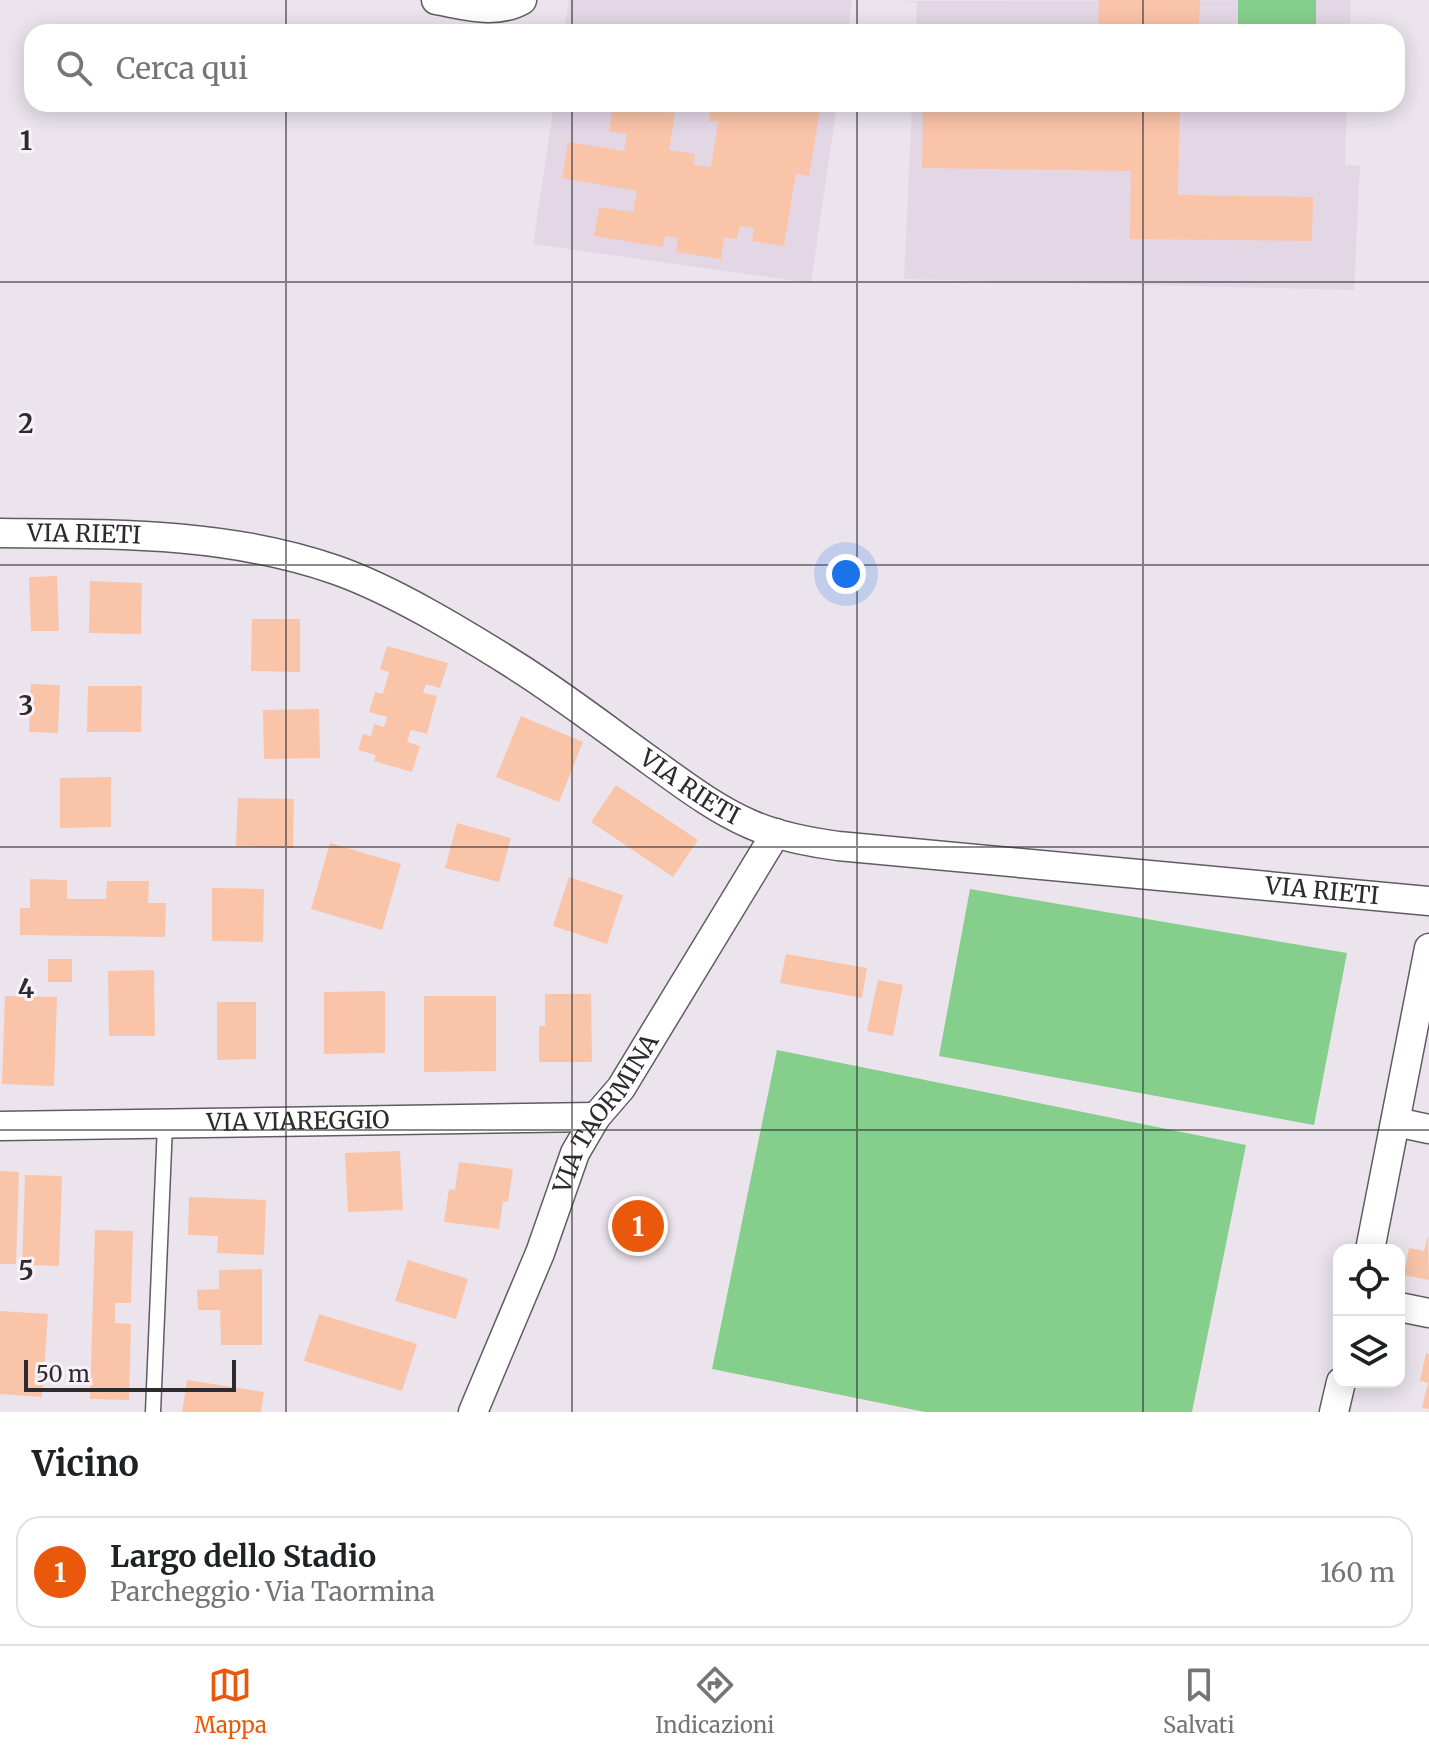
<!DOCTYPE html>
<html lang="it">
<meta charset="utf-8">
<style>
:root{--surface:#fff;--page:#f6f6f6;--text:#202124;--muted:#757577;--line:#e0e0e0;--accent:#ea580c}
body{margin:0;font-family:Merriweather,serif;background:var(--page);color:var(--text)}
.controls{position:absolute;right:24px;bottom:24px;display:grid;overflow:hidden;border-radius:16px;box-shadow:0 4px 20px #0003}
.controls button{width:72px;height:72px;display:grid;place-items:center;padding:0;border:0;border-bottom:2px solid var(--line);background:var(--surface);color:var(--text);font:40px sans-serif}
.scale{position:absolute;left:24px;bottom:20px;width:212px;box-sizing:border-box;padding-left:8px;border:4px solid #2e2b2e;border-top:0;font-size:22px;line-height:28px;white-space:nowrap;color:#2e2b2e;-webkit-text-stroke:6px #f8f1fa;paint-order:stroke}
.you{position:absolute;left:846px;top:574px;width:28px;height:28px;margin:-20px;border:6px solid #fff;border-radius:50%;background:#1a73e8;box-shadow:0 0 0 12px #1a73e833}
.badge{display:grid;place-items:center;width:52px;height:52px;border-radius:50%;background:var(--accent);color:#fff;font-size:26px;font-weight:700}
.pin{position:absolute;translate:-50% -50%;border:4px solid #fff;box-shadow:0 2px 8px #0006}
.list{margin:0;padding:0;list-style:none}
h2{display:flex;justify-content:space-between;align-items:center;height:104px;margin:0;padding:0 32px;font-size:34px}
h2 small{font-size:26px;font-weight:400;color:var(--muted)}
.list li{display:grid;grid-template-columns:52px 1fr auto;gap:24px;align-items:center;box-sizing:border-box;height:112px;margin:0 16px 16px;padding:0 16px;border:2px solid var(--line);border-radius:24px}
.list b{display:block;font-size:30px;white-space:nowrap}
.list p{margin:0;font-size:26px;white-space:nowrap;color:var(--muted)}
.list em{font-size:26px;font-style:normal;color:var(--muted)}
.icon{flex:none;width:44px;height:44px;fill:none;stroke:currentColor;stroke-width:2;stroke-linecap:round;stroke-linejoin:round}
.map{position:relative;flex:none;width:1429px;height:1412px;overflow:hidden}
.search{position:absolute;background:var(--surface);box-shadow:0 4px 20px #0003;left:24px;right:24px;top:24px;height:88px;display:flex;align-items:center;gap:20px;box-sizing:border-box;padding:0 28px;border-radius:24px;color:var(--muted);font-size:30px}
.sheet{height:232px;background:var(--surface)}
nav{display:flex;justify-content:space-around;align-items:center;box-sizing:border-box;height:112px;border-top:2px solid var(--line);background:var(--surface);font-size:22px;color:var(--muted)}
nav a{display:grid;justify-items:center;gap:4px}
nav .on{color:var(--accent)}
.map>svg:first-child{display:block}
</style>
<div class="map">
<svg width="1429" height="1412" viewBox="0 0 1429 1412">
<rect width="100%" height="100%" fill="#ebe4ed"/>
<!-- built -->
<path fill="#e3d7e6" d="M569,0H852L848,32H564Z
M1351,0L1350,32H916L917,3L904,1Z
M554,104H837L811,283L533,244Z
M912,104H1347L1345,165L1360,166L1354,290L904,279Z"/>
<!-- green -->
<path fill="#86ce8b" d="M1238,0H1316V32H1238Z
M970,889L1347,953L1314,1125L939,1056Z
M777,1050L1246,1145L1192,1412H925L712,1369Z"/>
<!-- building -->
<path fill="#fac4a9" d="M1099,0H1200L1199,32H1098Z
M613,104L675,113L669,150L695,154L693,165L711,167L718,122L709,121L711,104H780L820,110L809,176L796,173L784,246L752,241L754,228L740,226L737,239L724,237L721,259L676,252L678,238L665,236L663,247L594,236L599,207L633,212L637,191L562,178L568,142L624,151L627,134L609,131Z
M923,104H1180L1178,195L1313,197L1312,241L1130,239L1131,171L922,168Z
M57,576L59,631H31L29,577Z
M90,581L142,583L141,634L89,633Z
M252,619H300V672L251,671Z
M387,646L448,663L440,688L426,684L423,693L437,696L427,734L411,730L407,742L420,746L412,772L374,761L376,755L358,750L363,734L371,736L374,724L384,727L387,717L369,712L375,692L383,694L389,672L380,669Z
M31,684L60,685L58,733L29,732Z
M88,686H142L141,732H87Z
M319,709L320,758L264,759L263,710Z
M521,716L583,742L559,802L496,777Z
M111,777V827L60,828V778Z
M616,785L698,840L673,877L591,822Z
M238,798L294,799L293,848L236,846Z
M457,823L511,838L499,882L445,868Z
M330,843L401,864L382,930L311,909Z
M569,877L623,895L607,944L553,926Z
M30,879L67,880V899H106L107,881H149L148,903H166L165,937L20,935V908H30Z
M212,888L264,889L263,942L212,941Z
M786,954L867,968L862,998L780,983Z
M48,959H72V982H48Z
M154,970L155,1036H109L108,971Z
M878,980L903,985L893,1036L867,1031Z
M385,991V1053L324,1054V992Z
M545,994H591L592,1062H539V1026H545Z
M5,996L57,997L54,1086L2,1084Z
M424,996H496V1071L424,1072Z
M217,1002H256V1059L217,1060Z
M400,1151L403,1210L348,1212L345,1153Z
M459,1162L513,1169L508,1202L503,1201L499,1229L444,1222L449,1189L455,1190Z
M0,1171L19,1172L16,1264H0Z
M25,1175L62,1176L59,1266L22,1265Z
M189,1197L266,1200L264,1255L217,1253L218,1236L188,1235Z
M95,1230L133,1231L131,1303H115V1323L131,1324L129,1400L90,1399Z
M1428,1236L1429,1280L1404,1275L1409,1248L1424,1251Z
M408,1260L468,1279L456,1319L395,1301Z
M262,1269V1345H221L220,1310H198L197,1290L219,1289V1270Z
M0,1311L48,1314L42,1397L0,1394Z
M319,1314L417,1344L402,1391L304,1361Z
M1426,1353L1429,1354V1383L1420,1381Z
M187,1380L264,1392L261,1412H182Z
M1428,1383H1429V1409L1422,1408Z"/>
<g fill="none" stroke-linecap="round" stroke-linejoin="round">
<!-- lane casing -->
<g stroke="#615b63" stroke-width="17">
<path id="lane" d="M153,1412L165,1124"/>
</g>
<!-- street casing -->
<g stroke="#615b63" stroke-width="31">
<g id="street">
<path d="M436,0C465,5 496,15 522,0"/>
<path id="s1" d="M0,533C114,534 227,532 336,570C393,590 462,632 513,664C561,694 606,729 652,762C684,785 714,808 750,824C777,836 808,842 838,846L1429,901"/>
<path d="M1396,1122L1429,1129"/>
<path id="s2" d="M0,1126L596,1117"/>
<path d="M1370,1250L1429,948"/>
<path d="M1399,1307L1429,1313"/>
<path id="s3" d="M473,1412L540,1253L575,1153L596,1117L621,1088L776,833"/>
<path d="M1334,1412L1341,1382"/>
</g>
</g>
<!-- lane -->
<use href="#lane" stroke="#fff" stroke-width="14"/>
<!-- street -->
<use href="#street" stroke="#fff" stroke-width="28"/>
</g>
<!-- grid -->
<path fill="none" stroke="#2e2b2e" stroke-width="2" stroke-opacity="0.55" d="M286,0V32M572,0V32M857,0V32M1143,0V32M286,104V1412M572,104V1412M857,104V1412M1143,104V1412M0,282H1429M0,565H1429M0,847H1429M0,1130H1429"/>
<g text-anchor="middle" stroke-width="6" stroke-linejoin="round" paint-order="stroke">
<!-- street labels -->
<g font-size="24" fill="#2e2b2e" stroke="#f8f1fa">
<text dy="8" stroke="none"><textPath href="#s1" startOffset="84">VIA RIETI</textPath></text>
<text dy="8" stroke="none"><textPath href="#s1" startOffset="756">VIA RIETI</textPath></text>
<text dy="8" stroke="none"><textPath href="#s1" startOffset="1404">VIA RIETI</textPath></text>
<text dy="8" stroke="none"><textPath href="#s3" startOffset="328">VIA TAORMINA</textPath></text>
<text dy="8" stroke="none"><textPath href="#s2" startOffset="298">VIA VIAREGGIO</textPath></text>
</g>
</g>
<g font-size="26" text-anchor="middle" font-weight="bold" fill="#2e2b2e" stroke="#f8f1fa" stroke-width="6" stroke-linejoin="round" paint-order="stroke">
<text x="26" y="150">1</text>
<text x="26" y="433">2</text>
<text x="26" y="715">3</text>
<text x="26" y="998">4</text>
<text x="26" y="1280">5</text>
</g>
</svg>
<div class="controls">
<button><svg class="icon" aria-label="locate" viewBox="0 0 24 24"><circle cx="12" cy="12" r="6"/><path d="M12 2v4M12 18v4M2 12h4M18 12h4"/></svg></button>
<button><svg class="icon" aria-label="layers" viewBox="0 0 24 24"><path d="M12 4l9 5-9 5-9-5zM3 14l9 5 9-5"/></svg></button>
</div>
<div class="scale">50 m</div>
<div class="you"></div>
<div class="pin badge" style="left:638px;top:1226px">1</div>
<div class="search"><svg class="icon" aria-label="search" viewBox="0 0 24 24"><circle cx="10" cy="10" r="6"/><path d="M15 15l6 6"/></svg>Cerca qui</div>
</div>
<section class="sheet">
<h2>Vicino<small></small></h2>
<ul class="list">
<li><span class="badge">1</span><div><b>Largo dello Stadio</b><p>Parcheggio · Via Taormina</p></div><em>160 m</em></li>
</ul>
</section>
<nav>
<a class="on"><svg class="icon" aria-label="map" viewBox="0 0 24 24"><path d="M3 6l6-2 6 2 6-2v14l-6 2-6-2-6 2zM9 4v14M15 6v14"/></svg>Mappa</a>
<a><svg class="icon" aria-label="directions" viewBox="0 0 24 24"><path d="M12 3l9 9-9 9-9-9zM9 14v-3h6M13 9l2 2-2 2"/></svg>Indicazioni</a>
<a><svg class="icon" aria-label="saved" viewBox="0 0 24 24"><path d="M7 4h10v16l-5-4-5 4z"/></svg>Salvati</a>
</nav>
